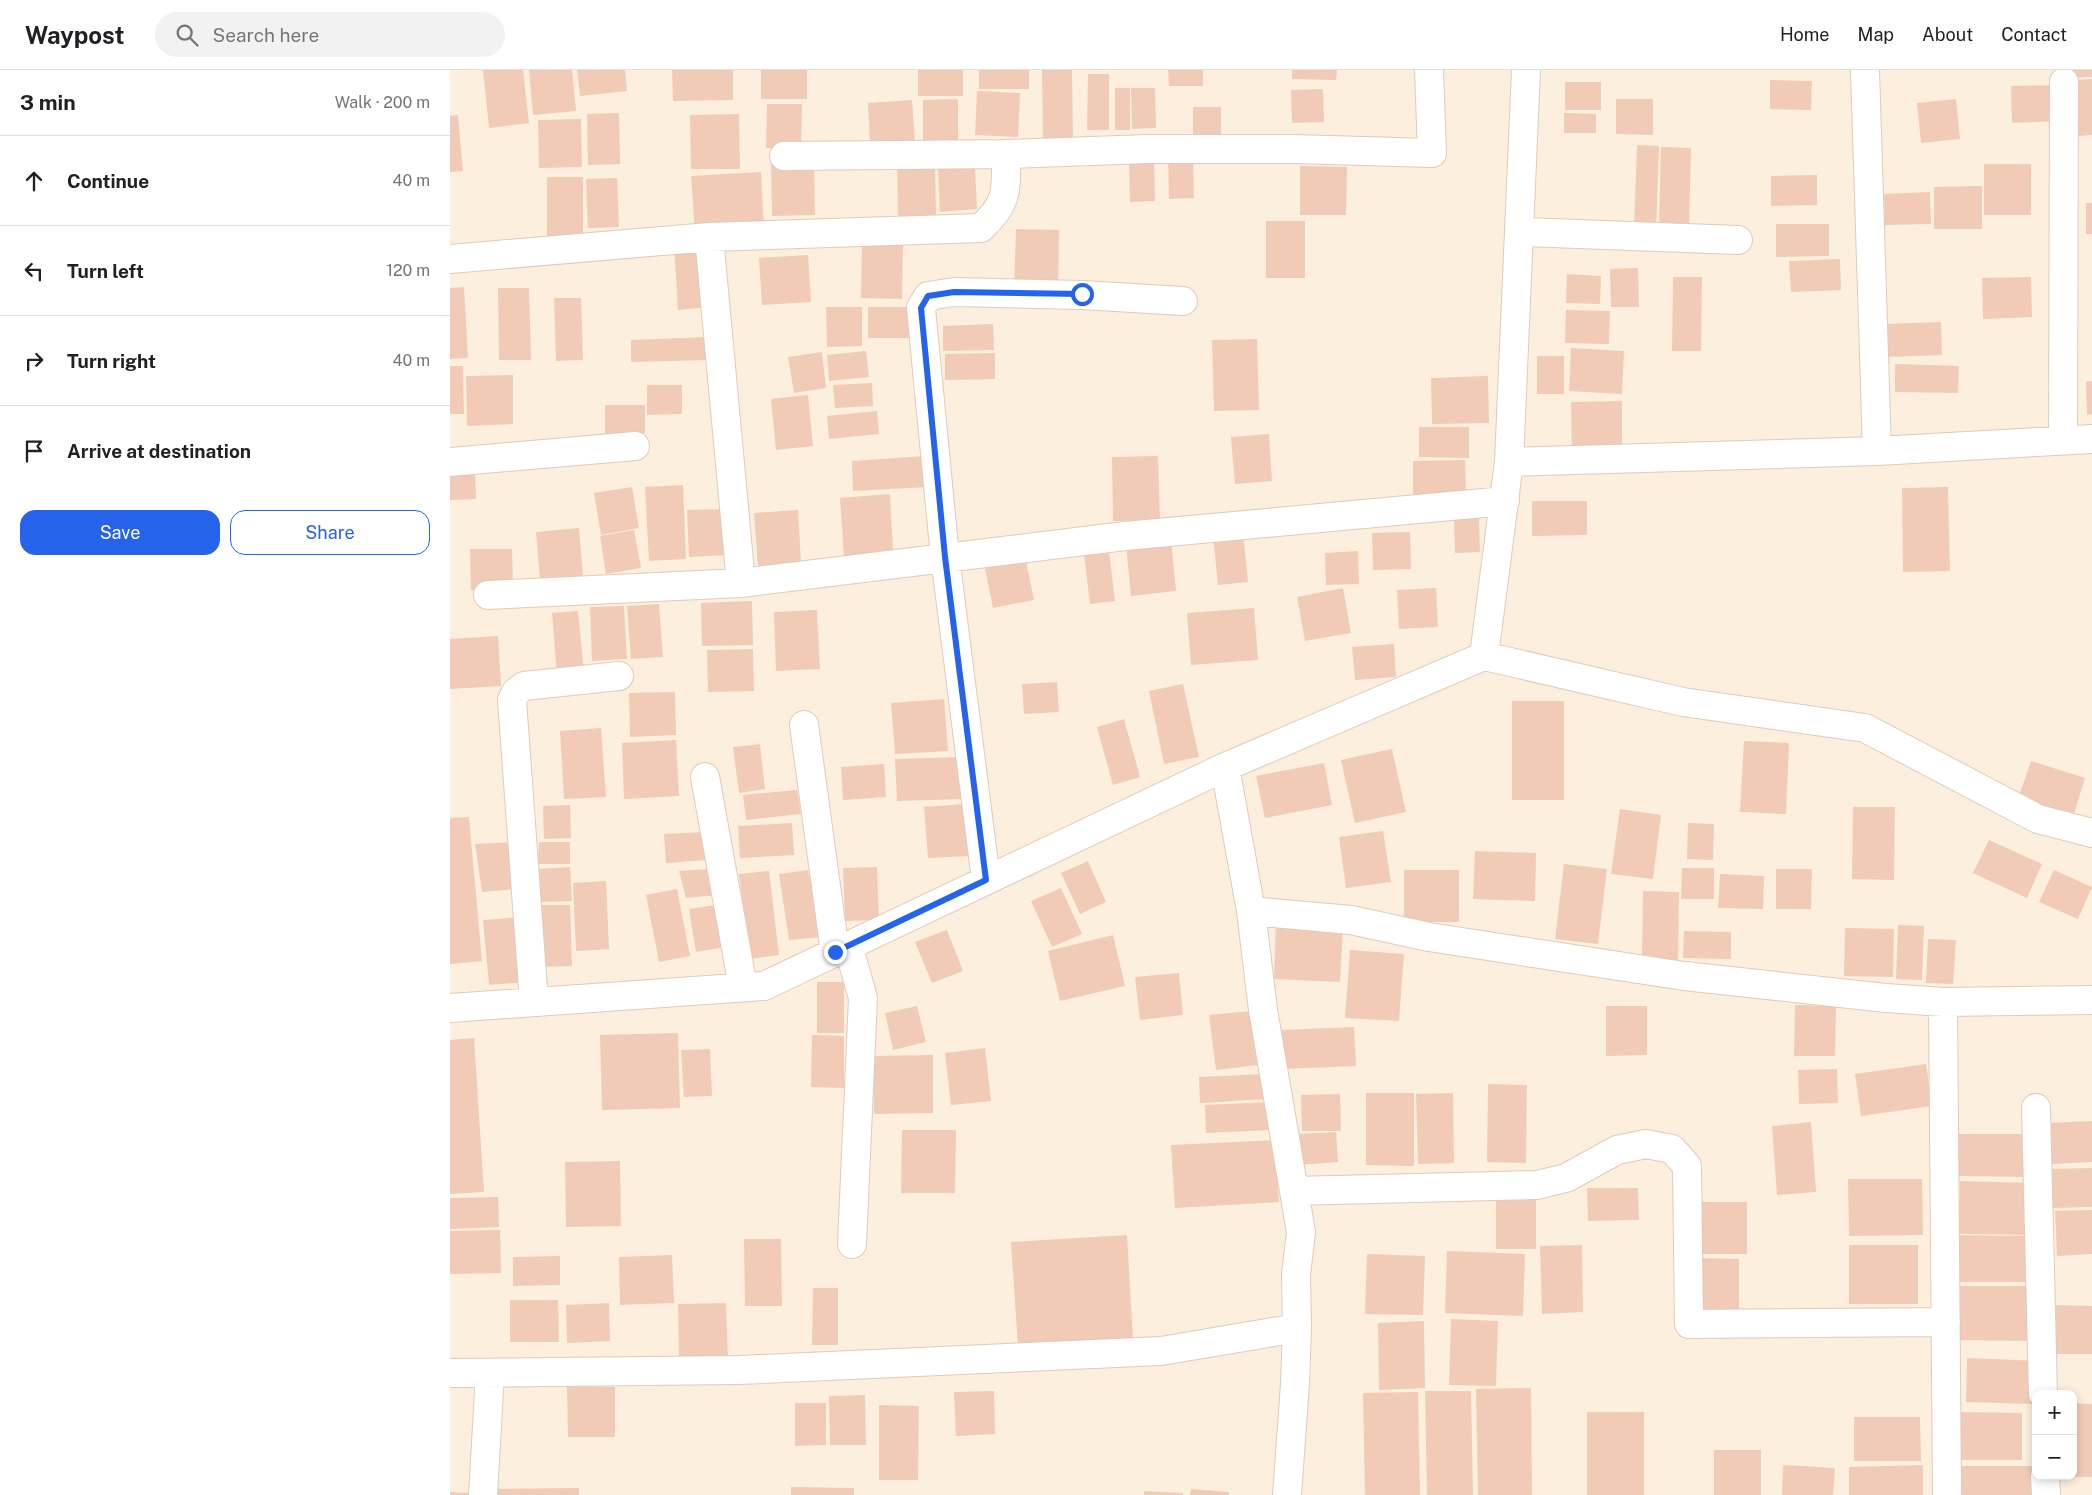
<!DOCTYPE html>
<meta charset="utf-8">
<style>
:root{--surface:#fff;--page:#f2f2f2;--text:#202124;--muted:#757577;--line:#e0e0e0;--accent:#2563eb}
body{margin:0;font-family:"Public Sans",sans-serif;background:var(--page);color:var(--text)}
.controls{position:absolute;right:15px;bottom:15px;display:grid;overflow:hidden;border-radius:10px;box-shadow:0 2px 8px #0003}
.controls button{width:45px;height:45px;display:grid;place-items:center;padding:0;border:0;border-bottom:1px solid var(--line);background:var(--surface);color:var(--text);font:25px sans-serif}
.stop{position:absolute;width:15px;height:15px;margin:-11px;border:4px solid #2563eb;border-radius:50%;background:#fff}
.stop.end{background:#2563eb;border-color:#fff;box-shadow:0 1px 5px #0008}
.list{margin:0;padding:0;list-style:none}
h2{display:flex;justify-content:space-between;align-items:center;height:65px;margin:0;padding:0 20px;font-size:21px}
h2 small{font-size:16px;font-weight:400;color:var(--muted)}
.list li{display:grid;grid-template-columns:32px 1fr auto;gap:15px;align-items:center;box-sizing:border-box;height:90px;padding:0 20px;border-top:1px solid var(--line)}
.list b{display:block;font-size:19px;white-space:nowrap}
.list em{font-size:16px;font-style:normal;color:var(--muted)}
.actions{display:flex;gap:10px;padding:15px 20px}
.actions a{flex:1;padding:11px 0;border:1px solid var(--accent);border-radius:15px;text-align:center;font-size:18px;color:var(--accent)}
.actions .main{background:var(--accent);color:#fff}
.icon{flex:none;width:28px;height:28px;fill:none;stroke:currentColor;stroke-width:2;stroke-linecap:round;stroke-linejoin:round}
.map{position:relative;flex:none;width:1642px;height:1425px;overflow:hidden}
header{display:flex;align-items:center;gap:30px;box-sizing:border-box;height:70px;padding:0 25px;background:var(--surface);border-bottom:1px solid var(--line)}
header strong{font-size:24px}
nav{display:flex;gap:28px;margin-inline-start:auto;font-size:18px}
.search{width:350px;height:45px;background:var(--page);display:flex;align-items:center;gap:12px;box-sizing:border-box;padding:0 18px;border-radius:28px;color:var(--muted);font-size:19px}
main{display:flex}
aside{flex:1;background:var(--surface)}
.map>svg:first-child{display:block}
</style>
<header>
<strong>Waypost</strong>
<div class="search"><svg class="icon" aria-label="search" viewBox="0 0 24 24"><circle cx="10" cy="10" r="6"/><path d="M15 15l6 6"/></svg>Search here</div>
<nav><a>Home</a><a>Map</a><a>About</a><a>Contact</a></nav>
</header>
<main>
<aside>
<h2>3 min<small>Walk · 200 m</small></h2>
<ul class="list">
<li><svg class="icon" aria-label="ahead" viewBox="0 0 24 24"><path d="M12 20V5M6 11l6-6 6 6"/></svg><div><b>Continue</b></div><em>40 m</em></li>
<li><svg class="icon" aria-label="left" viewBox="0 0 24 24"><path d="M17 20v-9H6M10 6l-5 5 5 5"/></svg><div><b>Turn left</b></div><em>120 m</em></li>
<li><svg class="icon" aria-label="right" viewBox="0 0 24 24"><path d="M7 20v-9h11M14 6l5 5-5 5"/></svg><div><b>Turn right</b></div><em>40 m</em></li>
<li><svg class="icon" aria-label="arrive" viewBox="0 0 24 24"><path d="M6 21V4h12l-3 4 3 4H6"/></svg><div><b>Arrive at destination</b></div></li>
</ul>
<div class="actions"><a class="main">Save</a><a>Share</a></div>
</aside>
<div class="map">
<svg width="1642" height="1425" viewBox="0 0 1642 1425">
<rect width="100%" height="100%" fill="#fcefde"/>
<!-- building -->
<path fill="#f1cbb6" d="M33,0H73L79,53L39,58Z
M79,0H122L126,41L83,45Z
M127,0H175L177,21L130,26Z
M222,0H283V30L223,31Z
M311,0H357V29H311Z
M468,0H513V26H468Z
M529,0H579V19H529Z
M592,0H622L623,69L593,71Z
M718,0H753V16H719Z
M842,0H887L886,10L842,9Z
M1615,0H1642V7L1615,8Z
M638,4H659V60H637Z
M1642,9V65L1628,66L1626,10Z
M1320,10L1362,11L1361,40L1320,39Z
M1115,12H1151V40H1115Z
M1611,15V51L1562,53L1561,16Z
M665,18H680V60H665Z
M681,18H705L706,58L682,59Z
M873,19L874,52L842,53L841,20Z
M527,21L570,23L568,67L525,65Z
M508,29V74H473V30Z
M1166,29H1203V65L1166,64Z
M1506,29L1510,69L1471,73L1467,33Z
M462,30L465,72L420,75L418,33Z
M317,34H352L351,78H316Z
M743,37H771V72H743Z
M169,43L170,94L138,95L137,44Z
M1114,43L1146,44V63H1114Z
M289,44L290,99H241L240,45Z
M8,45L13,101L0,102V46Z
M131,49L132,97L89,98L88,50Z
M1187,75L1209,76L1206,159L1184,158Z
M1211,77L1241,78L1239,159H1209Z
M718,87H743L744,128L719,129Z
M704,90L705,131L680,132L679,91Z
M485,91L486,147L448,148L447,92Z
M364,92L365,145L322,146L321,93Z
M1534,94H1581V145H1534Z
M525,96L527,139L490,142L488,98Z
M850,96L897,97L896,145H850Z
M311,102L314,158L245,162L241,106Z
M1367,105V135L1321,136V106Z
M97,107H133V166H97Z
M167,108L169,157L138,158L136,109Z
M1532,116V159H1484V117Z
M1480,122L1481,154L1435,155L1434,124Z
M1636,133H1642V164H1636Z
M816,151H855V208H816Z
M1326,154H1379V186L1326,187Z
M566,159L609,160L608,220L564,219Z
M255,173L260,237L228,240L224,175Z
M412,174L453,175L452,229L411,228Z
M358,185L361,232L312,235L309,188Z
M1390,189L1391,220L1341,222L1339,191Z
M1188,198L1189,237H1161L1160,199Z
M1117,204L1151,206L1150,234L1116,233Z
M1223,207H1252L1251,281H1222Z
M1581,207L1582,247L1533,249L1532,208Z
M14,217L18,288L0,289V218Z
M48,218H79L81,290H49Z
M104,228H131L133,290L106,291Z
M376,237H412V276L377,277Z
M418,237H463L462,268H418Z
M1116,240L1160,241L1159,274L1115,273Z
M1491,252L1492,285L1436,287L1435,254Z
M543,254L544,280L493,281V256Z
M257,267L258,290L181,292V270Z
M807,269L809,340L764,341L762,270Z
M1121,278L1174,281L1172,324L1119,321Z
M416,281L419,307L379,311L377,285Z
M372,282L376,318L344,323L338,287Z
M545,283V309L495,310V284Z
M1087,286H1114V324H1087Z
M1445,294L1509,296L1508,323L1445,322Z
M0,296H13L14,344H0Z
M63,305V354L17,356L16,306Z
M1038,306L1039,353L982,354L981,308Z
M1642,311V344L1637,345L1636,312Z
M422,313L423,336L385,338L383,315Z
M197,315H232V344L197,345Z
M358,325L363,376L326,380L321,329Z
M1172,331V383H1122L1121,332Z
M155,335H195V363L155,364Z
M427,341L429,364L379,369L377,346Z
M969,357H1019V388L969,387Z
M819,364L822,411L785,414L781,367Z
M475,386L477,417L403,421L402,391Z
M708,386L710,450L663,451L662,387Z
M1015,390L1016,429L963,430V391Z
M25,400L26,429L0,430V402Z
M233,415L236,489L199,491L195,417Z
M182,417L189,458L151,465L144,423Z
M1498,417L1500,501L1453,502L1452,418Z
M440,424L443,482L394,486L390,428Z
M1082,431H1137V465L1082,466Z
M275,439L278,485L239,487L237,440Z
M348,440L351,493L308,496L304,443Z
M1029,448L1030,482L1005,483L1004,450Z
M129,458L133,506L90,510L86,462Z
M184,460L191,498L156,504L150,466Z
M793,462L798,512L768,515L763,465Z
M960,462L961,499L923,500L922,463Z
M721,469L726,521L681,526L676,475Z
M20,479H62L63,519L21,520Z
M659,481L665,531L640,534L634,484Z
M908,481L909,514L876,515L875,483Z
M575,486L584,530L543,538L534,494Z
M893,518L901,563L855,571L847,527Z
M986,518L988,557L949,559L947,520Z
M302,531L303,575L252,576L251,533Z
M209,534L213,587L181,589L177,536Z
M174,536L177,589L142,591L140,537Z
M804,538L808,590L741,595L737,543Z
M367,540L370,599L326,601L324,542Z
M128,541L134,603L107,606L102,543Z
M48,566L51,616L0,619V569Z
M944,574L946,607L905,610L902,577Z
M303,579L304,621L258,622L257,580Z
M607,612L609,642L574,644L572,614Z
M733,614L749,687L714,694L699,621Z
M225,622L226,665L180,667L179,623Z
M494,629L498,681L445,684L441,633Z
M1062,631H1114V730H1062Z
M674,649L690,707L663,715L647,657Z
M151,658L156,727L114,729L110,661Z
M226,670L229,726L174,729L172,673Z
M1294,671L1339,673L1336,744L1290,742Z
M310,674L315,719L289,723L283,677Z
M942,679L956,742L905,753L891,690Z
M512,687L514,729L447,731L445,689Z
M1581,691L1635,708L1623,747L1568,729Z
M874,693L882,735L815,748L806,706Z
M434,694L436,727L393,730L391,697Z
M347,720L351,744L296,750L293,725Z
M515,734L519,786L478,788L474,737Z
M120,735L121,768L94,769L93,736Z
M1403,737H1445L1444,810L1402,809Z
M1170,739L1211,745L1203,809L1161,804Z
M19,747L32,891L0,894V748Z
M342,753L344,785L290,788L288,756Z
M1238,753L1264,754L1263,790L1237,789Z
M933,761L941,812L896,818L889,767Z
M254,762L256,790L216,793L214,764Z
M1539,770L1592,794L1577,828L1523,803Z
M64,772L66,819L32,822L25,774Z
M89,772H120V794H88Z
M1025,781L1086,783L1085,831L1023,829Z
M638,791L656,832L630,844L611,803Z
M1114,794L1157,799L1148,874L1105,869Z
M120,797L122,831L90,832L88,799Z
M427,797L429,850L395,851L393,798Z
M1232,798H1264V829H1231Z
M260,799L269,825L236,828L229,801Z
M1326,799H1362L1361,839H1326Z
M358,800L372,867L339,870L329,804Z
M954,800H1009V852H954Z
M1604,800L1642,817L1628,849L1589,832Z
M319,801L329,885L300,889L289,804Z
M1270,804L1314,806L1313,839L1268,838Z
M156,811L159,879L126,881L123,813Z
M611,818L632,864L602,877L581,831Z
M227,819L240,886L209,892L196,825Z
M1193,821L1229,822L1228,892L1192,891Z
M88,835H120L122,896L90,897Z
M265,835L275,877L246,882L239,839Z
M72,847L76,912L39,915L33,850Z
M826,854L893,856L890,912L824,909Z
M1448,855L1474,856L1472,910L1446,909Z
M1395,858L1444,859L1443,907L1394,906Z
M497,860L513,901L482,913L465,872Z
M1234,861L1281,862V889L1233,888Z
M663,865L675,916L610,931L598,881Z
M1478,869L1506,870L1503,914L1476,913Z
M900,880L954,884L949,951L895,948Z
M729,903L733,945L690,950L685,907Z
M367,912H394V963H367Z
M1345,935L1386,936L1385,986H1344Z
M467,936L476,972L443,980L435,943Z
M1156,936H1197V985L1156,986Z
M801,941L808,995L766,1000L759,945Z
M904,957L906,996L833,999L831,960Z
M228,963L230,1038L152,1040L150,965Z
M362,965L394,966V1018L361,1017Z
M24,968L34,1122L0,1124V970Z
M535,978L541,1031L501,1035L495,983Z
M260,979L262,1026L234,1027L231,980Z
M483,985V1043L424,1044L423,986Z
M1476,994L1482,1036L1411,1046L1405,1004Z
M1387,999L1388,1033L1349,1034L1348,1000Z
M814,1004L815,1029L750,1033L749,1007Z
M1038,1014L1077,1015L1076,1093L1037,1092Z
M916,1023H964V1096L916,1095Z
M1003,1023L1004,1093L968,1094L966,1024Z
M890,1024L891,1061H852L851,1025Z
M822,1032L823,1060L756,1063L755,1035Z
M1642,1051V1092L1602,1094L1600,1053Z
M1361,1052L1366,1122L1327,1125L1322,1056Z
M452,1060H506L505,1123H451Z
M886,1062L888,1092L850,1095L848,1064Z
M1506,1064H1583V1107L1505,1106Z
M825,1070L829,1132L725,1138L721,1075Z
M170,1091L171,1156L116,1157L115,1092Z
M1642,1098V1137L1603,1138L1602,1099Z
M1398,1109H1472L1473,1165L1399,1166Z
M1510,1111L1585,1113L1584,1165L1509,1164Z
M1137,1118H1188L1189,1150L1138,1151Z
M1046,1120H1086V1179H1046Z
M48,1127L49,1157L0,1159V1128Z
M1240,1132H1297V1184H1240Z
M1642,1140V1184L1607,1186L1605,1141Z
M50,1160L51,1203L0,1204V1161Z
M677,1165L683,1269L568,1276L561,1172Z
M1497,1165L1587,1166V1212H1497Z
M294,1169H331L332,1236H295Z
M1132,1175L1133,1242L1092,1244L1090,1176Z
M1399,1175H1468V1234H1399Z
M997,1181L1075,1184L1073,1246L995,1243Z
M917,1184L975,1186L973,1245L915,1244Z
M222,1185L224,1233L170,1235L169,1187Z
M110,1186V1215L63,1216V1187Z
M1248,1188L1289,1189V1240H1247Z
M1499,1216H1588V1271L1498,1270Z
M363,1218H388V1275H362Z
M60,1230H108L109,1272H60Z
M159,1233L160,1271L117,1273L116,1235Z
M276,1233L278,1288L229,1289L228,1234Z
M1606,1235L1642,1236V1284H1605Z
M1001,1249L1048,1251L1046,1316L999,1315Z
M974,1251L975,1318L929,1320L928,1253Z
M1517,1288L1588,1291L1586,1334L1516,1332Z
M117,1317H165V1367H118Z
M1081,1318L1082,1425H1028L1026,1319Z
M544,1321L545,1364L506,1366L504,1322Z
M975,1321H1021L1023,1425H977Z
M968,1322L970,1425H915L913,1323Z
M415,1325L416,1375H380L379,1326Z
M345,1333H376V1375L345,1376Z
M1623,1333L1642,1334V1407H1623Z
M429,1335L469,1336L468,1410H429Z
M1137,1342H1194V1425H1137Z
M1502,1342L1572,1343V1390H1501Z
M1404,1347H1470L1471,1391H1404Z
M1264,1380H1311V1425H1264Z
M1333,1395L1385,1398L1383,1425H1332Z
M1473,1395V1425H1399V1397Z
M1503,1396H1586L1591,1425H1503Z
M341,1417L404,1418V1425H341Z
M129,1418V1425H43V1419Z
M741,1419L779,1422V1425H740Z
M694,1421L733,1423V1425H694Z
M0,1422L19,1423V1425H0Z"/>
<g fill="none" stroke-linecap="round" stroke-linejoin="round">
<!-- minor casing -->
<g stroke="#dfcbba" stroke-width="30">
<path id="minor" d="M1415,0L1427,381
M334,86L556,84L697,79H845L982,83L979,0
M1071,162L1288,170
M259,167L291,513
M0,189L259,167L531,158C559,132 556,120 556,84
M1613,369L1614,12
M0,392L185,376
M1059,392L1427,381L1642,369
M38,525L291,513L675,466L1055,431
M1034,586L1059,392L1076,0
M354,655L385,882
M255,707L293,917
M536,810L495,487L471,238L478,226L504,222L632,225L733,231
M801,841L901,850L979,867L1234,906L1436,928L1493,932L1642,930
M398,875L413,928L402,1174
M84,932L62,630L66,622L74,616L169,606
M1493,932L1497,1425
M0,938L314,916L775,697L1034,586L1233,632L1415,658L1588,749L1642,763
M1586,1038L1593,1324
M844,1121L1087,1115L1116,1108L1167,1080L1196,1074L1222,1079L1237,1096L1239,1254L1496,1252
M0,1303L289,1300L711,1281L847,1258L846,1205L851,1162L813,940L801,841L775,697
M1595,1406L1596,1425
M33,1425L40,1303
M837,1425L845,1314L847,1258"/>
</g>
<!-- minor -->
<use href="#minor" stroke="#fff" stroke-width="28"/>
</g>
<g fill="none" stroke-linecap="round" stroke-linejoin="round">
<!-- route -->
<path stroke="#2563eb" stroke-width="6" d="M385,882L536,810L495,487L471,238L478,226L504,222L632,224"/>
</g>
</svg>
<div class="controls">
<button>+</button>
<button>−</button>
</div>
<div class="stop" style="left:632px;top:224px"></div>
<div class="stop end" style="left:385px;top:882px"></div>
</div>
</main>
